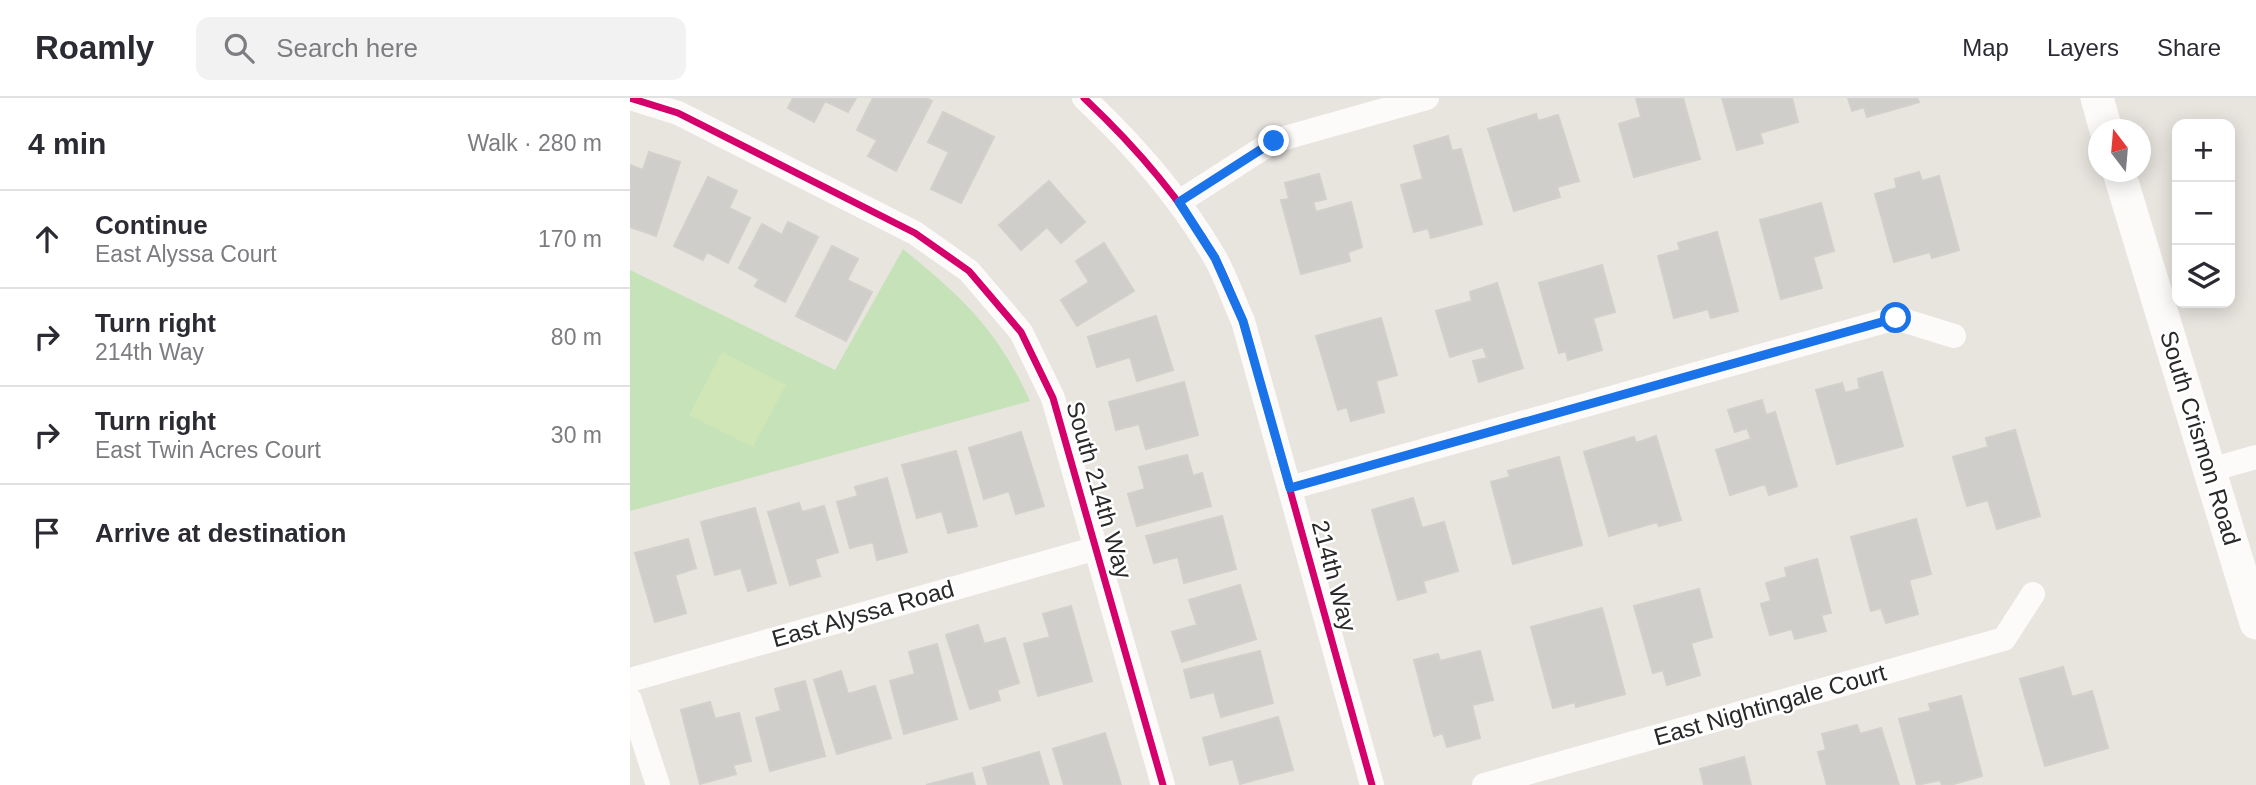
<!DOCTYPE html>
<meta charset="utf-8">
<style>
:root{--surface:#fff;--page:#f2f2f3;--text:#2b2b33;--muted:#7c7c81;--line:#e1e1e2}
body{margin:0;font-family:Helvetica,sans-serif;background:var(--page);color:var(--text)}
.controls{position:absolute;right:21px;top:21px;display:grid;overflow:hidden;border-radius:14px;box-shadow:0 4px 18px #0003}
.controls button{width:63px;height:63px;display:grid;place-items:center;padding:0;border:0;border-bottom:2px solid var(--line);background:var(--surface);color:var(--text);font:35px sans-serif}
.compass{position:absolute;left:1458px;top:21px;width:63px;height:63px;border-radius:50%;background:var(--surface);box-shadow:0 4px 18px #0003;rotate:344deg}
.stop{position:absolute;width:21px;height:21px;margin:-16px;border:5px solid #1a73e8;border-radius:50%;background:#fff}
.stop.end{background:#1a73e8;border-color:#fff;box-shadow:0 2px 7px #0008}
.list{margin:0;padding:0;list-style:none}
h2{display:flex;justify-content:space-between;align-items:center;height:91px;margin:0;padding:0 28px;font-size:30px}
h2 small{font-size:23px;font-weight:400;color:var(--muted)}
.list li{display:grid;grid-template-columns:46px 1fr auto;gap:21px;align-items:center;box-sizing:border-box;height:98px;padding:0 28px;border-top:2px solid var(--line)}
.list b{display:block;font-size:26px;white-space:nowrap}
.list p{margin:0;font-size:23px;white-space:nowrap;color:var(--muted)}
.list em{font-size:23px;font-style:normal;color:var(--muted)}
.icon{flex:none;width:38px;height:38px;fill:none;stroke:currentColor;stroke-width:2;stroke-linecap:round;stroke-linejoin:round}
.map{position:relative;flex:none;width:1626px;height:687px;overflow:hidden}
header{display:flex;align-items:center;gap:42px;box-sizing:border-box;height:98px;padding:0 35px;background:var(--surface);border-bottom:2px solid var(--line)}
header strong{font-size:33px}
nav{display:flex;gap:38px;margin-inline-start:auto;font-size:24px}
.search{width:490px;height:63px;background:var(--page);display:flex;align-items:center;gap:18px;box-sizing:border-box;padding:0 24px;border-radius:14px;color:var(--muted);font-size:26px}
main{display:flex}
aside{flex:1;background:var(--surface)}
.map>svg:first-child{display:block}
</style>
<header>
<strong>Roamly</strong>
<div class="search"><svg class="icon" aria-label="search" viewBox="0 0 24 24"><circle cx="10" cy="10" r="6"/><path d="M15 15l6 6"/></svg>Search here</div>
<nav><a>Map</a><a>Layers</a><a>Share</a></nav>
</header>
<main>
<aside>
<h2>4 min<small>Walk · 280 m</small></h2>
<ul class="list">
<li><svg class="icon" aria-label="ahead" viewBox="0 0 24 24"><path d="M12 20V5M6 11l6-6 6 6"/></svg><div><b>Continue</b><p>East Alyssa Court</p></div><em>170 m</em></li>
<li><svg class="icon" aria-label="right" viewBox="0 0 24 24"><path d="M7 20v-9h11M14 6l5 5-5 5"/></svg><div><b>Turn right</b><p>214th Way</p></div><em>80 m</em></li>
<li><svg class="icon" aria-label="right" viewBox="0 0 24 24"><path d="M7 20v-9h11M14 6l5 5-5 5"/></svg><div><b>Turn right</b><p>East Twin Acres Court</p></div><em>30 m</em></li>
<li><svg class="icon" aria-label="arrive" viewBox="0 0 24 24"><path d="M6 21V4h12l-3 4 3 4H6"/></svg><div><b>Arrive at destination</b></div></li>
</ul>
</aside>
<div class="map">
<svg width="1626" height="687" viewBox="0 0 1626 687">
<rect width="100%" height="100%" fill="#e8e4de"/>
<!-- green -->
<path fill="#c6e2b8" d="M273,151C333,200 367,231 400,303L0,413V172L205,272Z"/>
<!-- pitch -->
<path fill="#d0e6b6" d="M92,254L156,287L123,349L59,317Z"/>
<!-- building -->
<path fill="#d0ceca" stroke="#d2d0cb" stroke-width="2" d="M163,0H226L218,14L195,3L184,24L158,10Z
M243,0H296L302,3L266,73L238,58L247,42L227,32Z
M1006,0H1053L1070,61L1004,79L989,26L1011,19Z
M1092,0H1162L1168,24L1130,35L1133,45L1107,52Z
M1218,0H1287L1289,4L1237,19L1234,9L1222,13Z
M313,14L364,39L331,105L301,91L319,54L298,44Z
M906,16L908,23L928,17L949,83L927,89L930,99L884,113L858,31Z
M818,38L822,53L831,51L852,126L801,140L798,130L784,134L771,87L793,81L784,48Z
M19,54L50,64L26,138L0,129V67L13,72Z
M1289,74L1292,83L1309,78L1329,152L1302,160L1300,154L1264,164L1245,96L1267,90L1265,81Z
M689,76L696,101L683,104L686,114L721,104L732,149L718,154L720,163L671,176L651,102L659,101L655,85Z
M78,79L107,93L99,110L120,120L98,165L77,154L73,162L44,148Z
M419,83L455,124L431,145L417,129L391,152L369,127Z
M1191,105L1204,153L1183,159L1192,190L1151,201L1130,122Z
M158,124L188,139L155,204L125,188L129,181L109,170L132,126L152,137Z
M1087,134L1108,213L1081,220L1078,211L1044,220L1028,158L1050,152L1048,145Z
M474,145L504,193L447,228L431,202L459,184L446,163Z
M202,148L228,161L217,182L242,194L216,243L166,218Z
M972,167L985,214L963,220L972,252L938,262L936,253L929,255L909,185Z
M867,185L893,270L849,284L843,263L857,260L853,249L820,259L806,213L842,203L840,194Z
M526,218L543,272L507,283L500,259L467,269L458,239Z
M751,220L767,277L746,283L754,314L721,323L717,309L708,312L686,238Z
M1252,274L1273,348L1207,366L1186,292L1212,285L1215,295L1230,291L1228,281Z
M554,284L568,337L516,351L509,326L486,332L479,304Z
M1132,302L1136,317L1145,314L1167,388L1139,397L1135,386L1100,397L1086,352L1121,341L1117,330L1105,334L1098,312Z
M1385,332L1410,418L1367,431L1358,402L1337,408L1323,359L1358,349L1356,340Z
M391,334L414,408L386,416L379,393L354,401L339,350Z
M1026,338L1051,422L1029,428L1027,424L979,438L954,354L1004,339L1006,345Z
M326,353L347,428L318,435L312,413L287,420L272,367Z
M557,357L563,378L572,375L581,408L507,428L498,396L515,391L509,369Z
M929,359L952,447L883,466L861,384L880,379L878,373Z
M257,380L277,454L247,462L243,444L220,450L207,404L228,398L225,389Z
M783,400L792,430L814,424L828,473L793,483L796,494L768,502L742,412Z
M169,405L172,414L194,408L208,454L185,461L190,478L160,487L138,414Z
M125,410L146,485L118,493L111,470L85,477L71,424Z
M592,418L606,471L554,485L548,459L524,465L516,438Z
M1286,421L1301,476L1279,482L1288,516L1256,525L1251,510L1241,513L1221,439Z
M58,441L66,470L45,477L56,515L25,524L5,455Z
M1187,461L1201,515L1191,517L1196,533L1165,541L1162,531L1140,537L1131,506L1141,503L1136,485L1157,479L1155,470Z
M610,487L626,541L552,564L542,534L567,527L559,502Z
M1069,491L1082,539L1061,545L1070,577L1037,587L1033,572L1023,575L1004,508Z
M441,508L462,583L408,598L394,546L420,539L413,516Z
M972,510L995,596L946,609L945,604L923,610L901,529Z
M348,527L354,546L375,540L389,585L367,592L370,602L340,611L316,537Z
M307,546L327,621L274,636L260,583L285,576L279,554Z
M630,553L643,605L591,619L584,594L561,600L554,572Z
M850,553L863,602L842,607L850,640L817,649L813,635L804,638L784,562L808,556L810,563Z
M1433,569L1442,599L1462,593L1478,650L1415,668L1390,581Z
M211,573L218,596L245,588L261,640L207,656L184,582Z
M175,583L195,658L140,673L126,620L151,613L145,591Z
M1331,598L1352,678L1320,687H1312L1310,682L1287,687L1269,621L1301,613L1299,606Z
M80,604L85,621L109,615L121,663L103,667L106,676L70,686L51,612Z
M648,619L663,672L610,686L603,661L580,667L573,640Z
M1227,627L1230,636L1251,630L1269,687H1197L1188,654L1196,652L1192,636Z
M475,635L491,687H434L423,651Z
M409,654L419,687H358L353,670Z
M1114,659L1121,687H1074L1070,671Z
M342,675L345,687H296Z"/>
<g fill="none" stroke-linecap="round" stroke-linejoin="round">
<!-- street -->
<path stroke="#fcfbfa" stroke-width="24" d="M0,0L48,15L285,135L339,173L391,234L423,300L533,687
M454,0C505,48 549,98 584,158C596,178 603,202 613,223L742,687
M549,104L644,43L797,0
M1580,372L1626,359
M660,390L1266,220L1324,238
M0,582L467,450
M0,602L28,687
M854,687L1374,541L1403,496"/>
<!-- secondary -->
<path stroke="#fcfbfa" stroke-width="33" d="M1467,0L1476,32
M1489,74L1626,525"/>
<!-- cycleway casing -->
<g stroke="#fff" stroke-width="11">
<path id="cycleway" d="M0,0L48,15L285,135L339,173L391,234L423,300L533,687
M454,0C505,48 549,98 584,158C596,178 603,202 613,223L742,687"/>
</g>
<!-- cycleway -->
<use href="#cycleway" stroke="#d6006c" stroke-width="7"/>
</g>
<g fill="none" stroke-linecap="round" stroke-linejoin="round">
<!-- route -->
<path stroke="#1a73e8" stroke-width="9" d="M644,43L549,104L585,160L613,223L660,390L1266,220"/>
</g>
<g text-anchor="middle" stroke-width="5" stroke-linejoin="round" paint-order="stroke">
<!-- street labels -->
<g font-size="24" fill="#292929" stroke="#fff">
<text transform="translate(1570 340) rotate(73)" y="8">South Crismon Road</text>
<text transform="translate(469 392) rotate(74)" y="8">South 214th Way</text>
<text transform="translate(704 478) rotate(75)" y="8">214th Way</text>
<text transform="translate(233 516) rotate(-16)" y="8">East Alyssa Road</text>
<text transform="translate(1140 607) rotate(-16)" y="8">East Nightingale Court</text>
</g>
</g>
</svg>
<div class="controls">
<button>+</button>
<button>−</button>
<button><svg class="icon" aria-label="layers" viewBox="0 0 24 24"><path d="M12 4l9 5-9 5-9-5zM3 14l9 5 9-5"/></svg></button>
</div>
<svg class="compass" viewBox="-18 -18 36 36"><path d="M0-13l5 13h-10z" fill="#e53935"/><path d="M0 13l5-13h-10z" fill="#7c7c81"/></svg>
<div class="stop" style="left:1266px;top:220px"></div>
<div class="stop end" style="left:644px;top:43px"></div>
</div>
</main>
